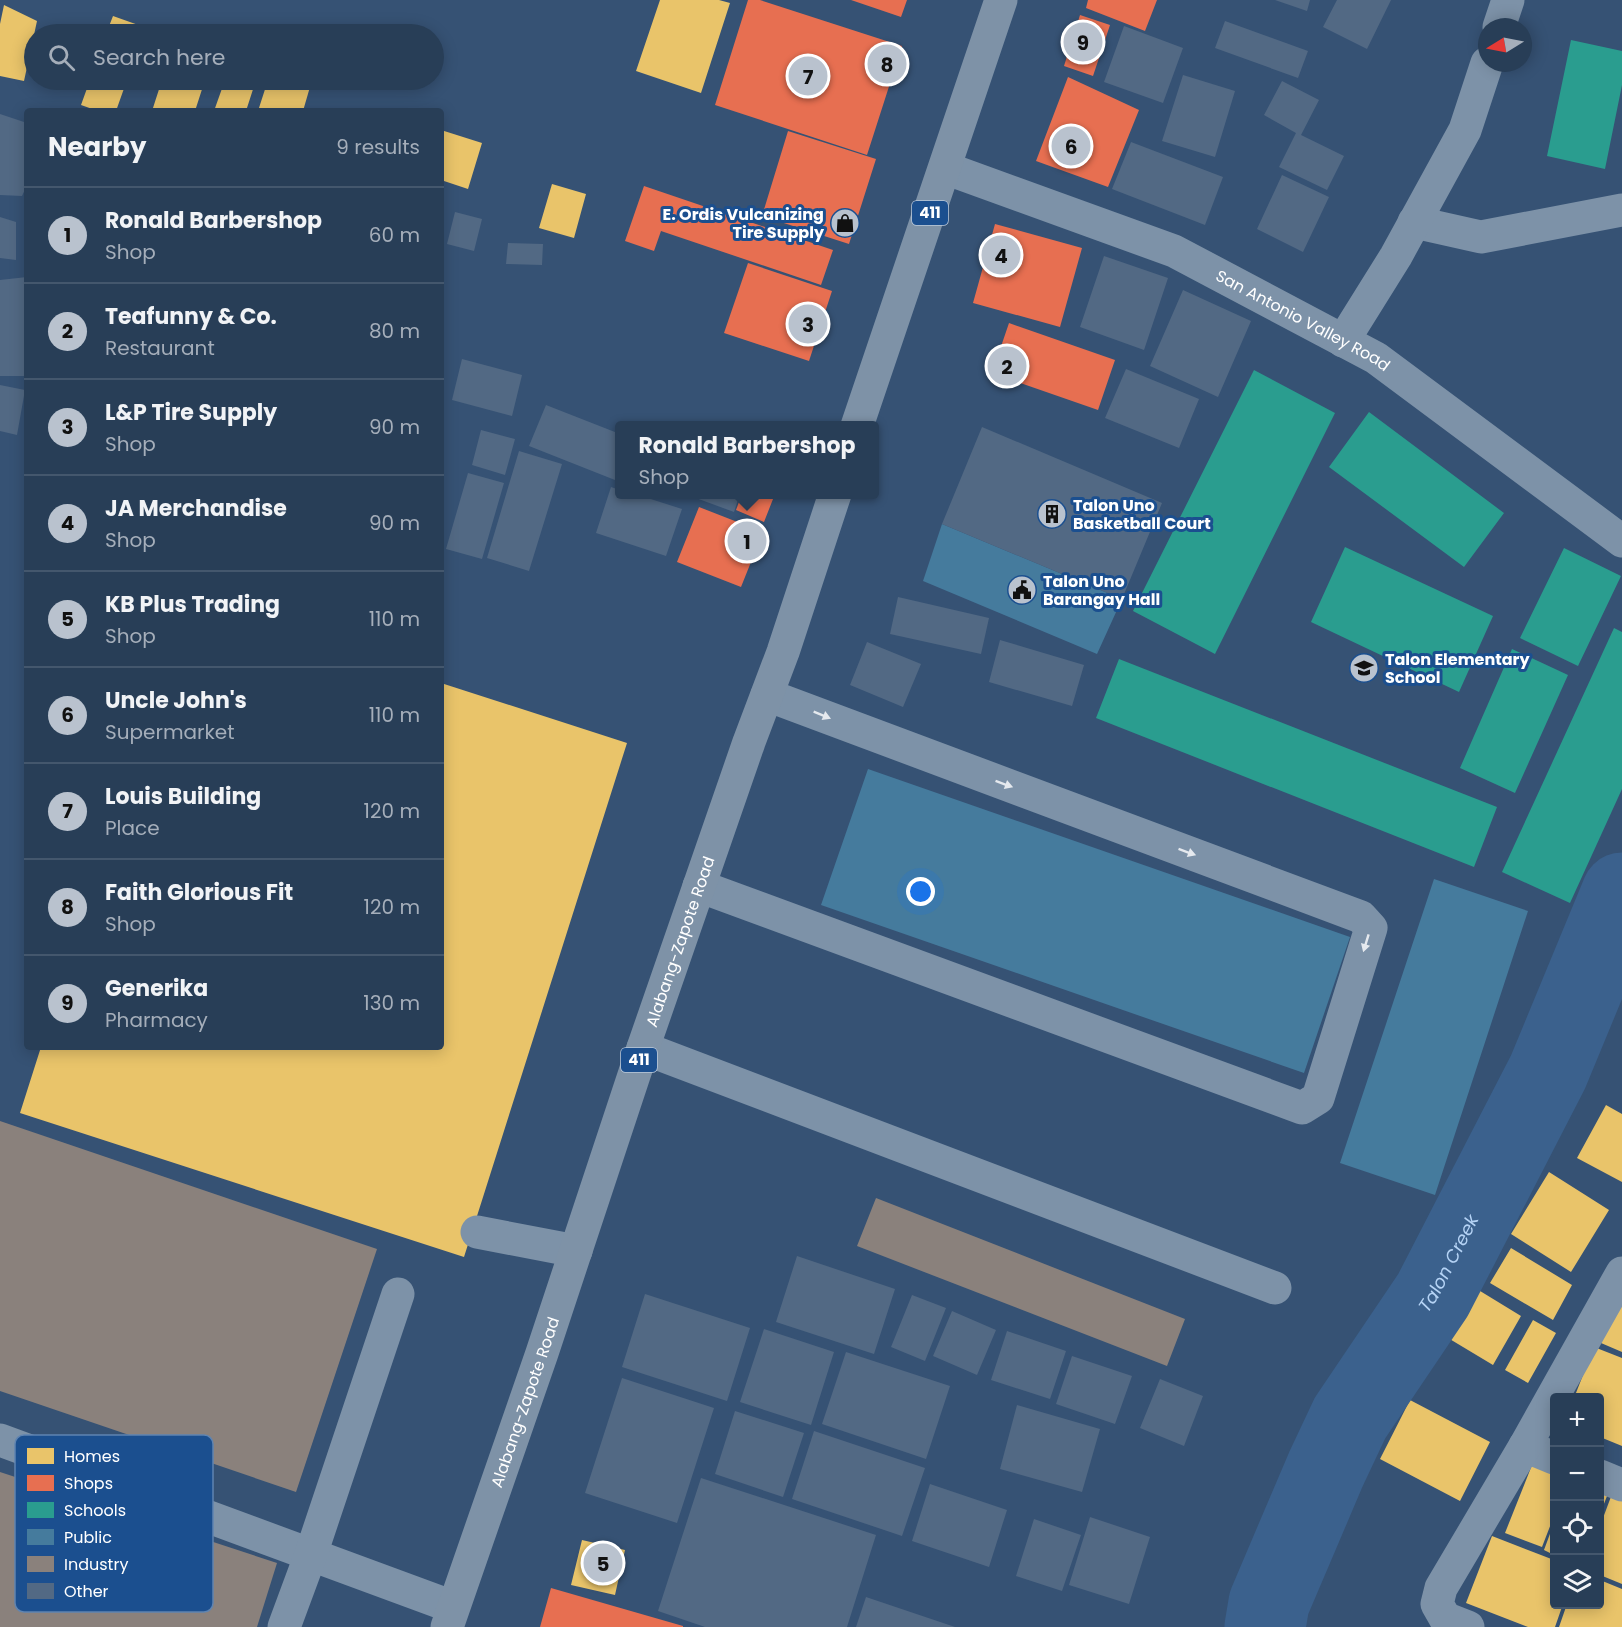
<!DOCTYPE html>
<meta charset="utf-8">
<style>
:root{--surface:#283e57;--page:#344961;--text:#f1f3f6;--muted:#a5aeba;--line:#44576d;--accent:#b9c2ce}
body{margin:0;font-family:Poppins,sans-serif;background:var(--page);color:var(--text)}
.controls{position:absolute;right:18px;bottom:18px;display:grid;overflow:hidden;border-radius:6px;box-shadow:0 3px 15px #0003}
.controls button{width:54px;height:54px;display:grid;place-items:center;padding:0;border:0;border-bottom:2px solid var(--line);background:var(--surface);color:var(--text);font:30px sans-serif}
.compass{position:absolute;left:1478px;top:18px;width:54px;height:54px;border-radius:50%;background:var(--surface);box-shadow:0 3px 15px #0003;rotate:260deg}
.you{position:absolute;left:921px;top:892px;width:21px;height:21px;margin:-15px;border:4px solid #fff;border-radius:50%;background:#1a73e8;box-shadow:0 0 0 9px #1a73e833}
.badge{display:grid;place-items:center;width:39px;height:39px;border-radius:50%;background:var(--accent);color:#111;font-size:20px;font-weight:700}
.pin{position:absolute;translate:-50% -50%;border:3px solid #fff;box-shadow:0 2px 6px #0006}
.popup{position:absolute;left:615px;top:421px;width:264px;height:78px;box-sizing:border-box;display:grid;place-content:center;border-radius:6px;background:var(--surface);filter:drop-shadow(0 2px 4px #0005);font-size:20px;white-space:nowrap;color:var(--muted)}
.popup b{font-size:22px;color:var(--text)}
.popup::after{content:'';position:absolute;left:50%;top:100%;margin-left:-12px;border:12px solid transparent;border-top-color:var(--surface)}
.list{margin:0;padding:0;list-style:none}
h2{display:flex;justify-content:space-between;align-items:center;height:78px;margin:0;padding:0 24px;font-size:26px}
h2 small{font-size:20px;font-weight:400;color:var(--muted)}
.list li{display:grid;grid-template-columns:39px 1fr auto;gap:18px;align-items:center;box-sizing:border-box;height:96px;padding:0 24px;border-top:2px solid var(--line)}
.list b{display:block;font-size:22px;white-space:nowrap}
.list p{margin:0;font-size:20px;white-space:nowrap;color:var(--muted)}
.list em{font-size:20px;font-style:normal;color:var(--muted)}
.icon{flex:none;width:33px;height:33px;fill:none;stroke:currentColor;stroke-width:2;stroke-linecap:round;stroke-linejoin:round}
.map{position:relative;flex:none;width:1622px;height:1627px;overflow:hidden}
.search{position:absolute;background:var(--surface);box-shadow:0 3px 15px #0003;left:24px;top:24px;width:420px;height:66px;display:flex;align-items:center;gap:15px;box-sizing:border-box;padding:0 21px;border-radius:33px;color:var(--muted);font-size:22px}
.panel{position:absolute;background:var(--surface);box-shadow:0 3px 15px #0003;left:24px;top:108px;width:420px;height:942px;border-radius:6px}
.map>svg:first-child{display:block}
</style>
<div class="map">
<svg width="1622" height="1627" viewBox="0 0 1622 1627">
<rect width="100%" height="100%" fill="#365274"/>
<!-- homes -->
<path fill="#e9c46a" d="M660,0H719L730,3L701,93L636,71Z
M4,5L37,21L24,81L0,76V24Z
M113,16L144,27L142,34H106Z
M90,80H127L116,111H98L81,105Z
M162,80H205L195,111H152Z
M225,80H256L246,111H214Z
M268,80H312L303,111H258Z
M441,130L482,143L468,189L441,180Z
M552,184L586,194L574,238L539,228Z
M441,683L627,743L464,1257L20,1113L41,1047H441Z
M1606,1105L1622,1114V1182L1577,1158Z
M1549,1172L1609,1210L1571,1272L1511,1234Z
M1511,1248L1572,1285L1553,1320L1490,1283Z
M1467,1283L1521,1316L1493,1365L1438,1332Z
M1622,1290V1352L1601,1343Z
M1533,1320L1556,1333L1528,1383L1505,1370Z
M1594,1347L1622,1358V1446L1600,1437V1398H1574Z
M1410,1400L1490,1442L1460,1501L1380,1459Z
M1534,1460L1554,1468V1516L1542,1547L1505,1533Z
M1615,1486L1622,1489V1584L1600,1575V1526Z
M1600,1487L1609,1491L1600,1514Z
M1554,1523V1555L1544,1550Z
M1492,1536L1554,1560V1604H1563L1555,1627H1528L1466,1603Z
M582,1540L625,1550L615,1595L571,1585Z
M1600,1580L1622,1589V1627H1559L1567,1604H1600Z"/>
<!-- shops -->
<path fill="#e76f51" d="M748,0H760L902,46L867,155L715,105Z
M851,0H907L901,17Z
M1088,0H1157L1145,31L1086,8Z
M1080,15L1110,25L1093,76L1064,66Z
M1068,77L1139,110L1108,187L1036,161Z
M788,131L876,159L849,244L762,216Z
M644,186L833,250L821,285L661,231L654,251L625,241Z
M995,224L1082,248L1060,327L973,303Z
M748,263L832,291L809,361L724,333Z
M1009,323L1115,360L1098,410L992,373Z
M742,494H775L764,522L736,510Z
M699,507L763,532L741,587L677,562Z
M551,1588L683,1626V1627H540Z"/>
<!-- schools -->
<path fill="#2a9d8f" d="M1571,40L1622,51V85L1605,169L1547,156Z
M1254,370L1335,413L1215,654L1133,611Z
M1369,412L1504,513L1464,567L1329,467Z
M1345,547L1493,616L1459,692L1311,622Z
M1564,548L1621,576L1578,666L1520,638Z
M1614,628L1622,632V789L1570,903L1502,872Z
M1512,649L1568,675L1515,793L1460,768Z
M1119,659L1497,807L1474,867L1096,718Z"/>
<!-- public -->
<path fill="#457b9d" d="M942,524L1122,599L1097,654L923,581Z
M868,769L1350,937L1304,1073L821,905Z
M1434,879L1528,911L1435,1195L1340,1163Z"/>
<!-- industry -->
<path fill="#8a817c" d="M0,1121L377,1249L296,1492L0,1391Z
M876,1198L1185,1319L1167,1366L857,1246Z
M0,1472L277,1563L257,1627H0Z"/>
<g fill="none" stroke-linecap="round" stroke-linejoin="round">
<!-- river -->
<path stroke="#3b618d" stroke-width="81" id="s1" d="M1265,1627L1269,1603L1326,1469L1350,1418L1433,1295L1548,1072L1622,893"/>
</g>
<!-- building -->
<path fill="#526984" d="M1275,0H1310L1307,11Z
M1337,0H1391L1367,49L1323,27Z
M1225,21L1308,51L1298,78L1215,48Z
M1124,26L1183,48L1163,103L1104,82Z
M1183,75L1235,91L1215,157L1162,141Z
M1282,81L1319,100L1301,135L1344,156L1327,190L1279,167L1296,133L1264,115Z
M0,114L27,123V185L22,196L0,195Z
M1131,142L1223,177L1205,225L1112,189Z
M1282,175L1329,197L1303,252L1257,229Z
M455,212L482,219L474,251L447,244Z
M0,217L16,222V260L0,258Z
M508,243L543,244L542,265L506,264Z
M1104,256L1168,278L1144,350L1080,327Z
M27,277V376H0V280Z
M1183,290L1251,321L1218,397L1150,366Z
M462,359L522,375L512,416L452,400Z
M1126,369L1199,399L1179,448L1105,418Z
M0,385L25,390L17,435L0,431Z
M546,405L620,434V482L529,446Z
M982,427L1162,503L1122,599L942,524Z
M481,430L515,439L505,475L472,465Z
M519,451L562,464L529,571L487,558Z
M468,473L504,483L482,559L446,549Z
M611,487L620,490V494H635L682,509L666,556L596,533Z
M685,494H740L734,512Z
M898,597L989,618L981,654L890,634Z
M1000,640L1084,665L1072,706L989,682Z
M867,642L921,664L903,707L850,685Z
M797,1256L895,1289L874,1354L776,1322Z
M645,1294L750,1328L727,1401L622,1367Z
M912,1295L946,1308L925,1361L891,1347Z
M952,1311L996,1330L977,1375L933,1356Z
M764,1329L834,1352L811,1425L740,1402Z
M1007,1331L1066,1351L1050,1399L991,1380Z
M846,1352L950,1386L926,1459L822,1424Z
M1072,1356L1132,1376L1115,1424L1056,1404Z
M622,1378L714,1408L677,1523L585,1493Z
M1160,1379L1203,1396L1184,1446L1140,1428Z
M1017,1405L1100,1429L1082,1492L1000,1469Z
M735,1411L804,1433L783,1497L715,1474Z
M814,1431L925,1468L902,1536L792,1499Z
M701,1478L876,1535L847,1627H705L658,1611Z
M930,1484L1007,1510L989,1567L912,1541Z
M1090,1517L1150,1537L1129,1604L1069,1585Z
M1034,1519L1081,1535L1062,1591L1016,1576Z
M866,1597L955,1627H856Z"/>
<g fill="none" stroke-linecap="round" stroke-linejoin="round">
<!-- minor -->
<g stroke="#7d92a8" stroke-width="33">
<path d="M1499,27L1508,0"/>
<path id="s2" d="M945,168L1174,251L1376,358L1622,541"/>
<path d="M1414,222L1481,237L1622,210"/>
<path d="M1343,341L1396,256L1465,130L1487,63"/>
<path d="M699,886L1302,1108L1318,1098L1371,928L1361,917L767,695"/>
<path d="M643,1048L1275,1288"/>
<path d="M477,1232L576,1251"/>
<path d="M0,1440L453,1607"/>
<path d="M1525,1446L1554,1458"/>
<path d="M1600,1476L1622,1485"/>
<path d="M284,1627L311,1554L398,1294"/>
<path d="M1468,1627L1445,1618L1437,1604L1441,1588L1525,1446L1622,1273"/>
</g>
<!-- highway -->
<g stroke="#7e92a7" stroke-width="33">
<path d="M857,426L1001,0"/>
<path id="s3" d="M447,1627L542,1353L643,1048L749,742L783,652L835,494"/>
</g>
</g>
<!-- one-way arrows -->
<defs><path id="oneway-solid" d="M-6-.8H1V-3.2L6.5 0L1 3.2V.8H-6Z" transform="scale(1.5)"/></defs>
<g fill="#e5e9ee">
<use href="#oneway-solid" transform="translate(822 715) rotate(22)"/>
<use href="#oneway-solid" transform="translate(1004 784) rotate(20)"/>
<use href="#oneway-solid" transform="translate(1187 852) rotate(20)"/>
<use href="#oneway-solid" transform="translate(1366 943) rotate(107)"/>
</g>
<!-- icons -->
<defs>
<g id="shop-disc" transform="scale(1.5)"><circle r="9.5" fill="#b9c2ce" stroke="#1b4f8f"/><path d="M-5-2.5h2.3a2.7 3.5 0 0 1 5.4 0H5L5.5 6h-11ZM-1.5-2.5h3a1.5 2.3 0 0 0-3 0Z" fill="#111"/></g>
<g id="building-disc" transform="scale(1.5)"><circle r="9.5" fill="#b9c2ce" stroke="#1b4f8f"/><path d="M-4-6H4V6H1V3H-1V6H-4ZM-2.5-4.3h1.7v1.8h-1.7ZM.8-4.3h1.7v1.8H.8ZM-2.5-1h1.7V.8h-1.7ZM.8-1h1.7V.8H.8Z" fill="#111"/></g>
<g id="civic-disc" transform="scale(1.5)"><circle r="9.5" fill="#b9c2ce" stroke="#1b4f8f"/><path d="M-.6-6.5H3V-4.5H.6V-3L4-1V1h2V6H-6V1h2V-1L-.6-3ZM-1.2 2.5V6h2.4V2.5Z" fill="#111"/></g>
<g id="school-disc" transform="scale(1.5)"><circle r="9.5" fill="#b9c2ce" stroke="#1b4f8f"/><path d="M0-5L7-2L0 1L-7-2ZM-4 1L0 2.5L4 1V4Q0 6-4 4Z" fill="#111"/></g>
</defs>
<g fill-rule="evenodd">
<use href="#shop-disc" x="845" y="223"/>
<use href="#building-disc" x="1052" y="514"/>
<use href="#civic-disc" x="1022" y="590"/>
<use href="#school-disc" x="1364" y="668"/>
</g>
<g text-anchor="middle" stroke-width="6" stroke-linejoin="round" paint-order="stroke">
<!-- shield labels -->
<g fill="#1b4f8f" stroke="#bbcadd" stroke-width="1.5">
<rect x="912" y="201" width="36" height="24" rx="4.5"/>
<rect x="621" y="1048" width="36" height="24" rx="4.5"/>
</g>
<g font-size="15" font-weight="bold" fill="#fff">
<text x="930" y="218">411</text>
<text x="639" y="1065">411</text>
</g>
<!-- poi labels -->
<g font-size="16" font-weight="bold" fill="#fff" stroke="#1b4f8f" text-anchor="start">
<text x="824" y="220" text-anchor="end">E. Ordis Vulcanizing<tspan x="824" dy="18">Tire Supply</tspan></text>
<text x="1073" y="511">Talon Uno<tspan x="1073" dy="18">Basketball Court</tspan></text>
<text x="1043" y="587">Talon Uno<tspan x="1043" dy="18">Barangay Hall</tspan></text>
<text x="1385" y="665">Talon Elementary<tspan x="1385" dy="18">School</tspan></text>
</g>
<!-- street labels -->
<g font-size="16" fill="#fff" stroke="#1b4f8f">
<text dy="6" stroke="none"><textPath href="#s2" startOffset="390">San Antonio Valley Road</textPath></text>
<text dy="6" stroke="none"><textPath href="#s3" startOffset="724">Alabang-Zapote Road</textPath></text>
<text dy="6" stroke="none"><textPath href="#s3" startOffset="238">Alabang-Zapote Road</textPath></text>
</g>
<!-- water labels -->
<g font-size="18" font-style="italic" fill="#b5d3f5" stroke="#1b4f8f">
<text dy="6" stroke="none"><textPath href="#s1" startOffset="410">Talon Creek</textPath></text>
</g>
</g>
<!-- legend -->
<rect x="15" y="1435" width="198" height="177" rx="9" fill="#1b4f8f" stroke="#5f84b1" stroke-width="1.5"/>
<rect x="27" y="1448" width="27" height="16" fill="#e9c46a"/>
<rect x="27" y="1475" width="27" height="16" fill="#e76f51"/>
<rect x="27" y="1502" width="27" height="16" fill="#2a9d8f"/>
<rect x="27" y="1529" width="27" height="16" fill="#457b9d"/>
<rect x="27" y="1556" width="27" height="16" fill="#8a817c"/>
<rect x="27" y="1583" width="27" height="16" fill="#526984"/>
<g font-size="16" fill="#fff">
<text x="64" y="1462">Homes</text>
<text x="64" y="1489">Shops</text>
<text x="64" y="1516">Schools</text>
<text x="64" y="1543">Public</text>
<text x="64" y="1570">Industry</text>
<text x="64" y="1597">Other</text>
</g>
</svg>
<div class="controls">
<button>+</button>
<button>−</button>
<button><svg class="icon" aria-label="locate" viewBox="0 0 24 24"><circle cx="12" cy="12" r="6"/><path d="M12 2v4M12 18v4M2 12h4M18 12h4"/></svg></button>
<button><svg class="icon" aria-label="layers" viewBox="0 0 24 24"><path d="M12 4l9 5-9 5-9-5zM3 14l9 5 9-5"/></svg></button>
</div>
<svg class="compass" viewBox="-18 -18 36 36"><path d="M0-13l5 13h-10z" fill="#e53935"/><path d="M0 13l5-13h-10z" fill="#a5aeba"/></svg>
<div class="you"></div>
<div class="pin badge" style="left:747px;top:541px">1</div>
<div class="popup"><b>Ronald Barbershop</b>Shop</div>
<div class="pin badge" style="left:1007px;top:366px">2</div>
<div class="pin badge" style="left:808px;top:324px">3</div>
<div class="pin badge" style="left:1001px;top:255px">4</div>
<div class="pin badge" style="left:603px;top:1563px">5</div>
<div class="pin badge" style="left:1071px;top:146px">6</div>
<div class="pin badge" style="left:808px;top:76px">7</div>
<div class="pin badge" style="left:887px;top:64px">8</div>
<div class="pin badge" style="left:1083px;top:42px">9</div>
<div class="search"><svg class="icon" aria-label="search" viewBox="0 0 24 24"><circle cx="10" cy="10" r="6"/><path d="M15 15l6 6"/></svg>Search here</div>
<section class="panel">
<h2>Nearby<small>9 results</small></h2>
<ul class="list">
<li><span class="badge">1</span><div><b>Ronald Barbershop</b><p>Shop</p></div><em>60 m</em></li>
<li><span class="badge">2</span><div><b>Teafunny &amp; Co.</b><p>Restaurant</p></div><em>80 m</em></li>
<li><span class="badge">3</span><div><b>L&amp;P Tire Supply</b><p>Shop</p></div><em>90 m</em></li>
<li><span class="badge">4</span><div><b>JA Merchandise</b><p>Shop</p></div><em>90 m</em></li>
<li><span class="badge">5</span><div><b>KB Plus Trading</b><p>Shop</p></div><em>110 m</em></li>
<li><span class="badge">6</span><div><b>Uncle John's</b><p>Supermarket</p></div><em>110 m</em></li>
<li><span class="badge">7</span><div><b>Louis Building</b><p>Place</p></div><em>120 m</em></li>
<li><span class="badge">8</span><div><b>Faith Glorious Fit</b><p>Shop</p></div><em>120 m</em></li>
<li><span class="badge">9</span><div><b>Generika</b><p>Pharmacy</p></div><em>130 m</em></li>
</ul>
</section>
</div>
